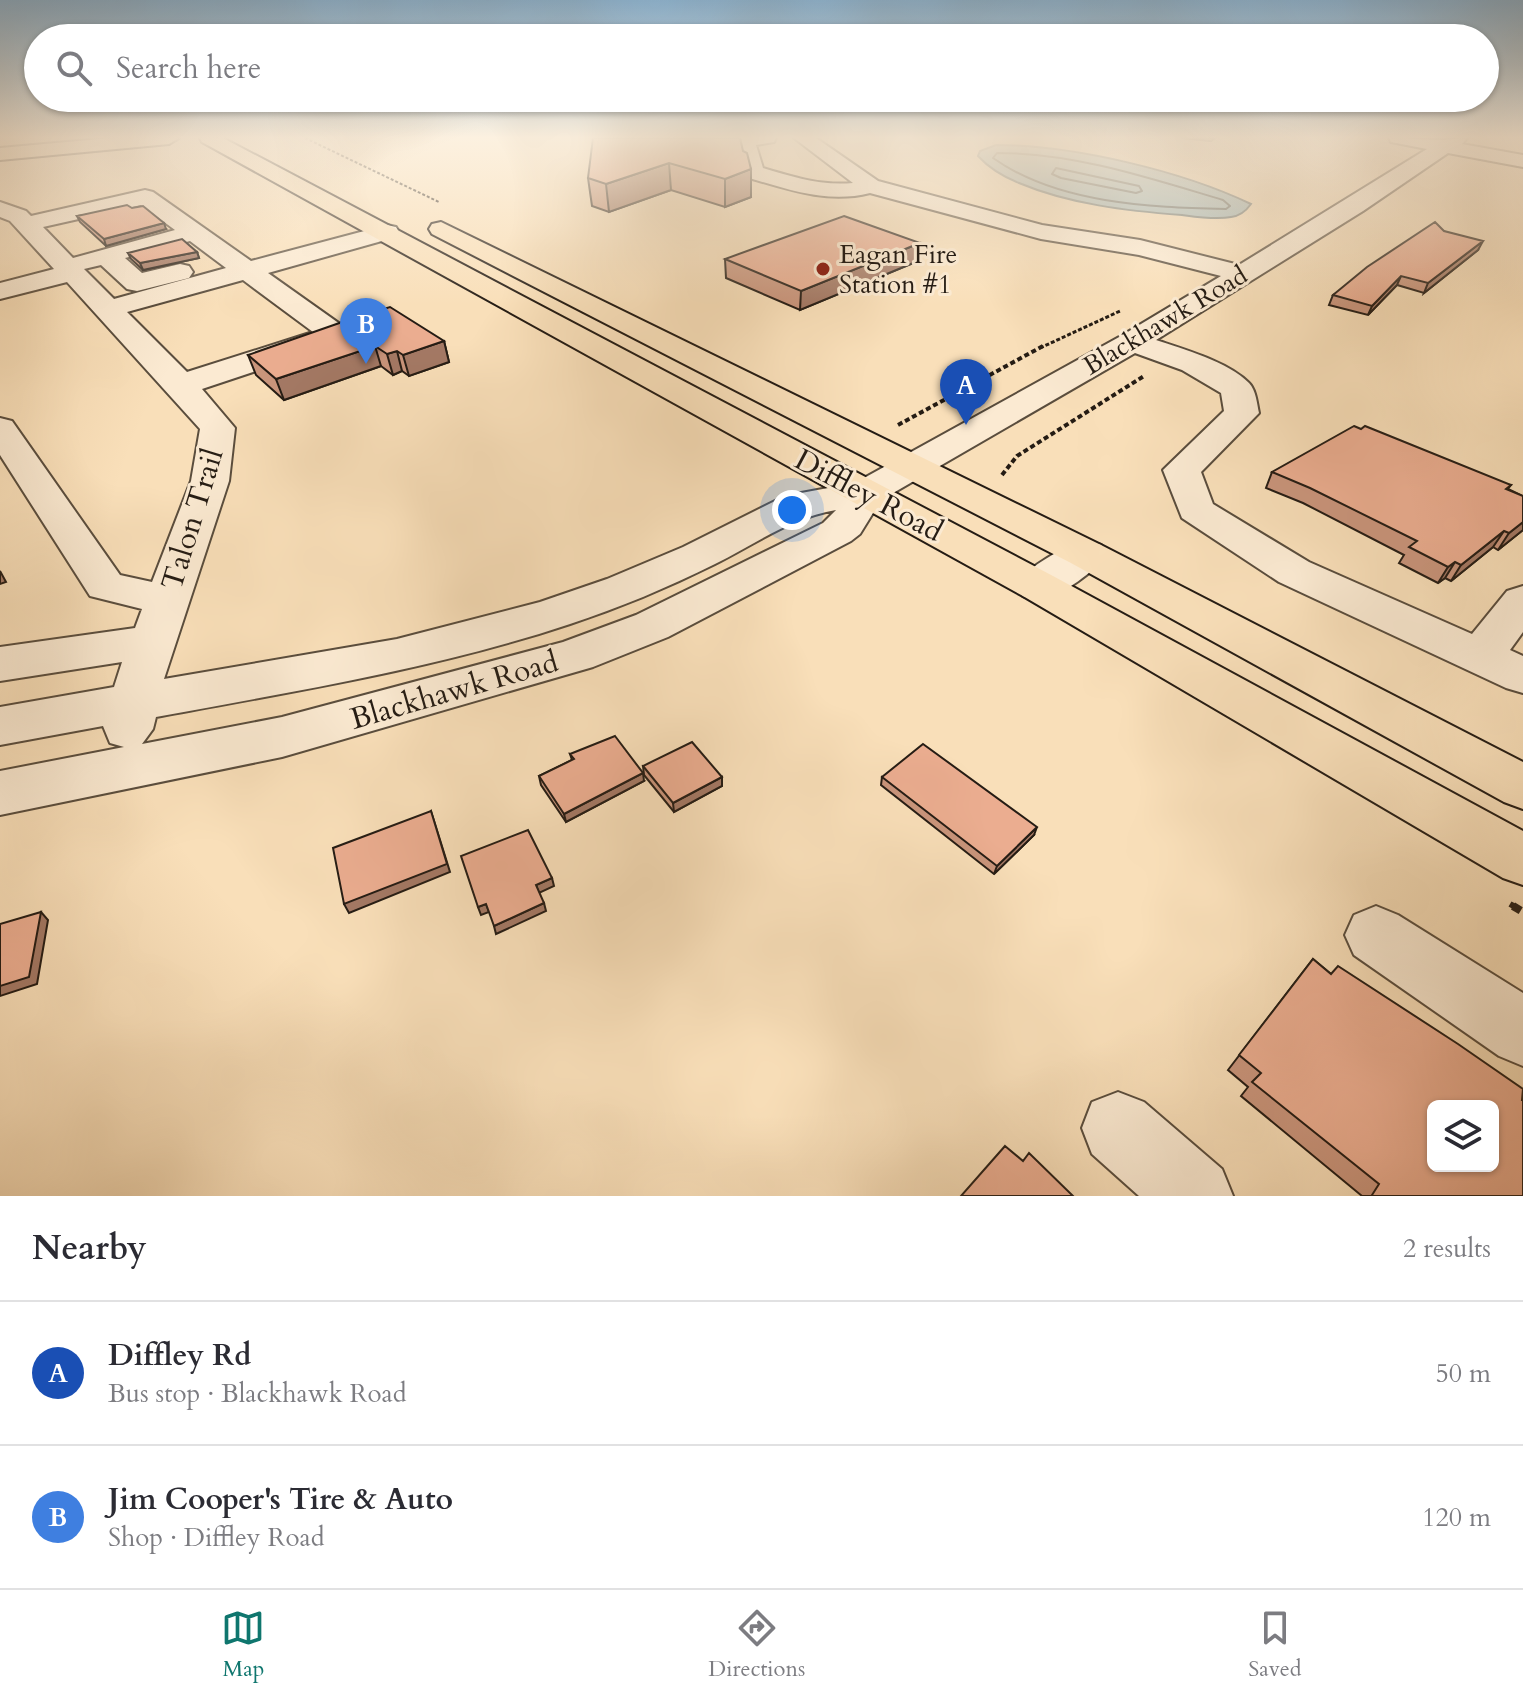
<!DOCTYPE html>
<meta charset="utf-8">
<style>
:root{--surface:#fff;--page:#f7f7f7;--text:#2b2b33;--muted:#7c7c81;--line:#e1e1e2;--accent:#0f766e}
body{margin:0;font-family:Cardo,serif;background:var(--page);color:var(--text)}
.controls{position:absolute;right:24px;bottom:24px;display:grid;overflow:hidden;border-radius:12px;box-shadow:0 2px 6px #0004}
.controls button{width:72px;height:72px;display:grid;place-items:center;padding:0;border:0;border-bottom:2px solid var(--line);background:var(--surface);color:var(--text);font:40px sans-serif}
.you{position:absolute;left:792px;top:510px;width:28px;height:28px;margin:-20px;border:6px solid #fff;border-radius:50%;background:#1a73e8;box-shadow:0 0 0 12px #1a73e833}
.badge{display:grid;place-items:center;width:52px;height:52px;border-radius:50%;background:var(--accent);color:#fff;font-size:26px;font-weight:700}
.pin{position:absolute;translate:-50% -66px;filter:drop-shadow(0 2px 4px #0008)}
.pin::after{content:'';position:absolute;top:42px;width:28px;height:24px;background:inherit;clip-path:polygon(0 0,100% 0,50% 100%)}
.list{margin:0;padding:0;list-style:none}
h2{display:flex;justify-content:space-between;align-items:center;height:104px;margin:0;padding:0 32px;font-size:34px}
h2 small{font-size:26px;font-weight:400;color:var(--muted)}
.list li{display:grid;grid-template-columns:52px 1fr auto;gap:24px;align-items:center;box-sizing:border-box;height:144px;padding:0 32px;border-top:2px solid var(--line)}
.list b{display:block;font-size:30px;white-space:nowrap}
.list p{margin:0;font-size:26px;white-space:nowrap;color:var(--muted)}
.list em{font-size:26px;font-style:normal;color:var(--muted)}
.icon{flex:none;width:44px;height:44px;fill:none;stroke:currentColor;stroke-width:2;stroke-linecap:round;stroke-linejoin:round}
.map{position:relative;flex:none;width:1523px;height:1196px;overflow:hidden}
.search{position:absolute;background:var(--surface);box-shadow:0 2px 6px #0004;left:24px;right:24px;top:24px;height:88px;display:flex;align-items:center;gap:20px;box-sizing:border-box;padding:0 28px;border-radius:44px;color:var(--muted);font-size:30px}
.sheet{height:392px;background:var(--surface)}
nav{display:flex;justify-content:space-around;align-items:center;box-sizing:border-box;height:112px;border-top:2px solid var(--line);background:var(--surface);font-size:22px;color:var(--muted)}
nav a{display:grid;justify-items:center;gap:4px}
nav .on{color:var(--accent)}
.map>svg:first-child{display:block}
</style>
<div class="map">
<svg width="1523" height="1196" viewBox="0 0 1523 1196">
<rect width="100%" height="100%" fill="#f9dfb9"/>
<filter id="stains"><feTurbulence type="fractalNoise" baseFrequency=".0025" numOctaves="4"/><feColorMatrix values="0 0 0 0 .2 0 0 0 0 .09 0 0 0 0 .02 0 0 0 .5 -.17"/></filter>
<radialGradient id="worn" r=".72"><stop offset=".6" stop-color="#630" stop-opacity="0"/><stop offset="1" stop-color="#630" stop-opacity=".3"/></radialGradient>
<!-- water -->
<path fill="#a3babb" stroke="#717b78" stroke-width="2" d="M996,145C1073,145 1182,171 1251,204C1246,211 1240,216 1231,217C1216,220 1197,217 1182,215C1127,211 1069,204 1019,183C1004,177 989,168 978,156L980,151Z"/>
<g fill="none" stroke-linecap="round" stroke-linejoin="round">
<!-- shore -->
<path stroke="#646b68" stroke-width="2" d="M997,153C1075,153 1149,178 1223,200L1230,206L1226,209C1149,207 1058,204 993,158Z
M1056,168L1139,186L1142,191L1136,193L1061,178L1052,174Z"/>
<!-- minor casing -->
<g stroke="#5a4d3d" stroke-width="4">
<path id="minor" d="M737,138H776L774,142L756,145L763,168C793,177 821,186 853,183L794,138H816L878,181L1042,225L1140,240L1239,265L1427,149L1391,142L1389,138L1442,140L1467,138L1462,144L1523,155V167L1448,153L1363,211L1156,340C1183,349 1229,362 1249,383C1256,390 1257,404 1259,413L1201,472L1213,504L1309,562L1472,634L1507,591L1523,586V632L1510,650L1523,656V693L1506,688L1279,582L1182,518L1163,470L1224,411L1221,393L1182,370L1135,353L881,500L860,534L851,541L668,637L593,667L282,757L0,815V771L124,747L110,743L103,726L0,745V707L114,687L122,662L0,681V647L135,628L142,609L90,596L0,455V418L12,421L120,575L152,582L191,481L200,429L67,282L0,299V283L54,269L10,221L0,217V202L26,211L31,216L145,190L153,192L251,261L387,225L396,227L399,232L396,237L268,273L347,329L351,335L347,341L202,389L235,428L229,481L164,679L397,639L540,602L607,579L683,547L785,496L855,483L1121,336L1221,276L1139,255L1041,239L870,193C827,204 787,189 746,177ZM141,205L175,230L73,258L43,227ZM190,241L226,268L114,299L84,269L101,265L127,289L137,291L189,278L193,272L189,266L180,264L142,273L125,258ZM243,280L313,332L187,372L127,312ZM836,510L823,523L636,615L563,642L282,717L142,744L153,729L156,717C295,691 435,669 570,624C619,608 669,587 715,564C755,544 792,517 836,510Z
M1086,541L1101,545L1107,554C1095,571 1063,595 1042,599C1035,600 1029,598 1023,596L1016,586C1029,565 1063,547 1086,541Z
M1376,906L1398,915L1523,993V1066L1499,1056L1354,955L1345,935L1354,915Z
M1118,1092L1144,1102L1222,1169L1233,1196H1139L1092,1154L1082,1128L1092,1102Z"/>
</g>
<!-- major casing -->
<g stroke="#251c14" stroke-width="4">
<path id="major" d="M200,138H223L1053,576L1523,831V885L1503,878L1023,596L202,142Z
M441,222L1101,545L1523,762V809L1504,802L1071,563L432,234L429,229L432,224Z"/>
</g>
<!-- highway casing -->
<g stroke="#251c14" stroke-width="4">
<path id="highway" d="M111,138H179L169,144L0,160V148Z"/>
</g>
<!-- path-far4 -->
<path stroke="#251c14" stroke-width="2" stroke-dasharray="3 2" stroke-linecap="butt" d="M305,138L439,202"/>
<!-- path-far3 -->
<path stroke="#251c14" stroke-width="3" stroke-dasharray="4 2" stroke-linecap="butt" d="M1040,348L1120,311"/>
<!-- path-far2 -->
<path stroke="#251c14" stroke-width="4" stroke-dasharray="5 3" stroke-linecap="butt" d="M898,425L1043,346
M1002,475L1017,456L1144,376"/>
<!-- path-far1 -->
<path stroke="#251c14" stroke-width="6" stroke-dasharray="7 5" stroke-linecap="butt" d="M1510,904L1517,908"/>
<!-- path -->
<path stroke="#251c14" stroke-width="8" stroke-dasharray="9 6" stroke-linecap="butt" d="M1513,906L1523,912"/>
<!-- minor -->
<use href="#minor" fill="#fbead2" fill-rule="evenodd"/>
<!-- major -->
<use href="#major" fill="#f9dfb9" fill-rule="evenodd"/>
<!-- highway -->
<use href="#highway" fill="#f9dfb9" fill-rule="evenodd"/>
</g>
<!-- wall -->
<path fill="#ca957c" stroke="#251c14" stroke-width="2" d="M740,138L751,197L725,207L671,190L609,212L592,206L588,178Z
M1181,138H1215L1211,141Z
M132,208L166,229L106,246L80,222L77,216Z
M1444,231L1478,250L1424,293L1397,285L1368,315L1329,305L1333,295Z
M197,252L199,258L143,270L131,259L128,253Z
M725,259L918,261L800,310L726,278Z
M444,341L449,362L409,376L402,371L393,375L381,366L284,400L256,375L248,355Z
M1272,472L1511,485L1508,489L1523,496V530L1498,550L1493,547L1451,581L1445,578L1438,583L1399,563L1404,555L1303,503L1266,488Z
M570,754L644,781L566,822L541,785L539,776L572,760Z
M643,766L722,777V786L674,812L644,775Z
M882,777L1034,835L994,874L881,785Z
M1313,959L1331,974L1522,1100L1523,1196H1362L1241,1096L1248,1087L1228,1070Z"/>
<!-- shaded-wall -->
<path fill="#a47965" stroke="#251c14" stroke-width="2" d="M669,163L671,190L609,212L606,184Z
M751,169V197L725,207V179Z
M164,223L166,229L106,246L104,239Z
M1483,241L1478,250L1424,293L1428,283Z
M920,243L918,261L800,310L801,291Z
M197,252L199,258L143,270L140,263Z
M1401,276L1397,285L1368,315L1372,306Z
M444,341L449,362L409,376L403,355Z
M375,346L381,366L284,400L276,379Z
M397,351L402,371L393,375L387,354Z
M1523,522V530L1498,550L1509,533Z
M1504,531L1493,547L1451,581L1461,565Z
M1455,562L1445,578L1438,583L1448,567Z
M0,571L6,582L0,584Z
M643,773L644,781L566,822L564,814Z
M722,777V786L674,812L673,803Z
M431,811L450,872L349,913L344,904Z
M1037,827L1034,835L994,874L997,866Z
M552,878L554,886L539,893L536,885Z
M544,903L546,911L496,934L494,926Z
M486,904L489,912L481,915L478,907Z
M41,912L48,920L37,984L0,996V986Z"/>
<!-- building -->
<path fill="#ebad90" stroke="#251c14" stroke-width="2" fill-rule="evenodd" d="M593,138H740L743,151L747,153L751,169L725,179L669,163L606,184L588,178Z
M127,205L132,208L143,206L164,223L104,239L77,216Z
M844,216L920,243L801,291L725,259Z
M1435,222L1444,231L1483,241L1428,283L1401,276L1372,306L1333,295L1367,267Z
M182,239L197,252L140,263L128,253Z
M390,307L444,341L403,355L397,351L387,354L375,346L276,379L248,355L348,320Z
M1354,426L1361,429L1365,426L1511,485L1506,489L1523,496V522L1509,533L1504,531L1461,565L1455,562L1448,567L1409,547L1417,541L1310,488L1272,472Z
M615,736L643,773L564,814L539,776L574,759L570,754Z
M692,742L722,777L673,803L643,766Z
M923,744L1037,827L997,866L882,777Z
M431,811L447,864L344,904L333,848Z
M528,830L552,878L536,885L544,903L494,926L486,904L478,907L461,856Z
M41,912L29,977L0,986V924Z
M1313,959L1331,974L1338,966L1458,1044L1523,1089L1522,1100H1523V1196H1373L1372,1195L1379,1184L1252,1082L1261,1073L1239,1055ZM1433,1106H1493V1166H1433Z
M1005,1146L1023,1161L1029,1153L1073,1196H961Z"/>
<!-- sky -->
<linearGradient id="sky" x2="0" y2="1"><stop stop-color="#8cb6d6"/><stop offset="0.45" stop-color="#fcf1e0"/><stop offset="1" stop-color="#fcf1e0" stop-opacity="0"/></linearGradient>
<rect width="1523" height="305" fill="url(#sky)"/>
<!-- markers -->
<circle fill="#8f2418" stroke="#fbead2" stroke-width="3" cx="823" cy="269" r="8"/>
<g text-anchor="middle" stroke-width="6" stroke-linejoin="round" paint-order="stroke">
<!-- far-poi labels -->
<g font-size="26" fill="#251c14" stroke="#fbead2" text-anchor="start">
<text x="839" y="263">Eagan Fire<tspan x="839" dy="30">Station #1</tspan></text>
</g>
<!-- far-street labels -->
<g font-size="26" fill="#251c14" stroke="#fbead2">
<text transform="translate(1165 320) rotate(-31)" y="9">Blackhawk Road</text>
</g>
<!-- street labels -->
<g font-size="30" fill="#251c14" stroke="#fbead2">
<text transform="translate(869 495) rotate(28)" y="10">Diffley Road</text>
<text transform="translate(192 519) rotate(-73)" y="10">Talon Trail</text>
<text transform="translate(454 690) rotate(-16)" y="10">Blackhawk Road</text>
</g>
</g>
<rect width="100%" height="100%" filter="url(#stains)"/>
<rect width="100%" height="100%" fill="url(#worn)"/>
</svg>
<div class="controls">
<button><svg class="icon" aria-label="layers" viewBox="0 0 24 24"><path d="M12 4l9 5-9 5-9-5zM3 14l9 5 9-5"/></svg></button>
</div>
<div class="you"></div>
<div class="pin badge" style="left:966px;top:425px;background:#1a4fb4">A</div>
<div class="pin badge" style="left:366px;top:364px;background:#3f7fe0">B</div>
<div class="search"><svg class="icon" aria-label="search" viewBox="0 0 24 24"><circle cx="10" cy="10" r="6"/><path d="M15 15l6 6"/></svg>Search here</div>
</div>
<section class="sheet">
<h2>Nearby<small>2 results</small></h2>
<ul class="list">
<li><span class="badge" style="background:#1a4fb4">A</span><div><b>Diffley Rd</b><p>Bus stop · Blackhawk Road</p></div><em>50 m</em></li>
<li><span class="badge" style="background:#3f7fe0">B</span><div><b>Jim Cooper's Tire &amp; Auto</b><p>Shop · Diffley Road</p></div><em>120 m</em></li>
</ul>
</section>
<nav>
<a class="on"><svg class="icon" aria-label="map" viewBox="0 0 24 24"><path d="M3 6l6-2 6 2 6-2v14l-6 2-6-2-6 2zM9 4v14M15 6v14"/></svg>Map</a>
<a><svg class="icon" aria-label="directions" viewBox="0 0 24 24"><path d="M12 3l9 9-9 9-9-9zM9 14v-3h6M13 9l2 2-2 2"/></svg>Directions</a>
<a><svg class="icon" aria-label="saved" viewBox="0 0 24 24"><path d="M7 4h10v16l-5-4-5 4z"/></svg>Saved</a>
</nav>
